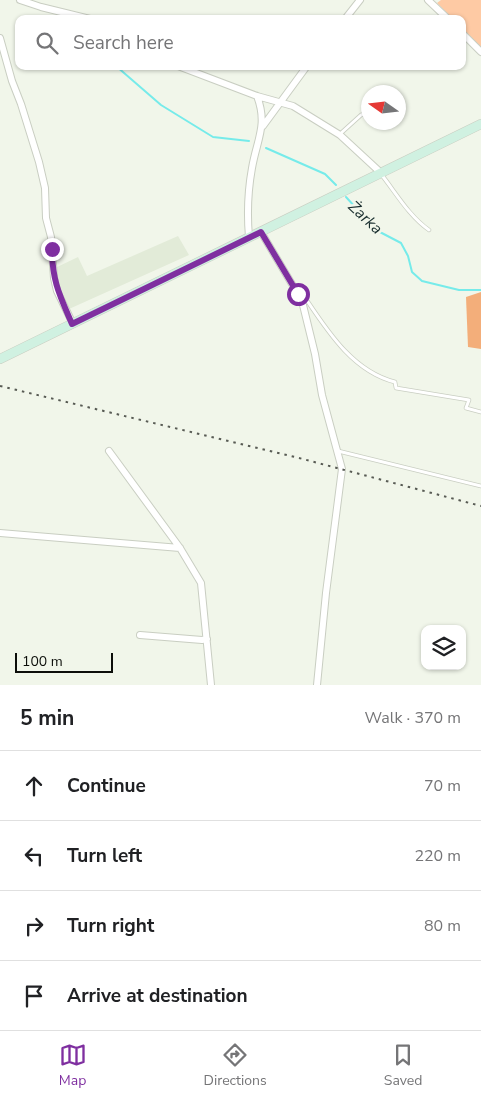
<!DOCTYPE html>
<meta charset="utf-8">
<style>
:root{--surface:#fff;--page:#f6f6f6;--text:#202124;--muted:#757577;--line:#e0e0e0;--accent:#7f2fa0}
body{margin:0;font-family:"Nunito Sans",sans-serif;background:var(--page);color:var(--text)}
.controls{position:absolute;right:15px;bottom:15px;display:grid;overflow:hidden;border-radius:10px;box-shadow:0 1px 4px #0004}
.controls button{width:45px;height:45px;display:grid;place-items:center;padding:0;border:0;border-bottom:1px solid var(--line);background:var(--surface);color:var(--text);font:25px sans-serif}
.compass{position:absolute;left:361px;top:85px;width:45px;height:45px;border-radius:50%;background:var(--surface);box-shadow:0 1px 4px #0004;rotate:284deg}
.scale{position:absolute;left:15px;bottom:12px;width:98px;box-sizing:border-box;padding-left:5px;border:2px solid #0c0e0a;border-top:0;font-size:14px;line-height:18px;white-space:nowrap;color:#0c0e0a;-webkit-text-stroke:4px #f1f6ea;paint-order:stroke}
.stop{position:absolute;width:15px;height:15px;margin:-11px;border:4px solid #7f2fa0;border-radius:50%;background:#fff}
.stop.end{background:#7f2fa0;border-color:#fff;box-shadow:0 1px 5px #0008}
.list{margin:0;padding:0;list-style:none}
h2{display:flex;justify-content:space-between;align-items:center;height:65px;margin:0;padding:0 20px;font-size:21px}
h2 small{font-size:16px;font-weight:400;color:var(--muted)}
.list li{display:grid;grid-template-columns:32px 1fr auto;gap:15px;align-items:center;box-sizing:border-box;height:70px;padding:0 20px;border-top:1px solid var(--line)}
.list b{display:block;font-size:19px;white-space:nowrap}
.list em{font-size:16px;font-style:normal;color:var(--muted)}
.icon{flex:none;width:28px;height:28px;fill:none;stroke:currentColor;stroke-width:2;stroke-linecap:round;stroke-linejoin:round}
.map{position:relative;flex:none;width:481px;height:685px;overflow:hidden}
.search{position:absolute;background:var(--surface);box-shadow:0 1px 4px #0004;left:15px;right:15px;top:15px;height:55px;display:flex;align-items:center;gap:12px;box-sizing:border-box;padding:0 18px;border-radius:10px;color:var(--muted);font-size:19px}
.sheet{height:345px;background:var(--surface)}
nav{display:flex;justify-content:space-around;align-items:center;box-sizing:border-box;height:70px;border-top:1px solid var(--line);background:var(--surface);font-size:14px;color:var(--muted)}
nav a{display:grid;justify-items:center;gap:2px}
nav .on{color:var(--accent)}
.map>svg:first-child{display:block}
</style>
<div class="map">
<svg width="481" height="685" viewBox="0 0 481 685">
<rect width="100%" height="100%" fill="#f1f6ea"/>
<!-- built -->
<path fill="#e2ebd8" d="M178,236L189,255L69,309L56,279L55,268L78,257L87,276Z"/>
<!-- green -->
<path fill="#fecaa4" d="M441,0H481V47L462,28V19H453L437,3Z"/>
<!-- forest -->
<path fill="#f3ae7a" d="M481,292V349L468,347L466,297Z"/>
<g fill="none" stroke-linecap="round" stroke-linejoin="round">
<!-- stream -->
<path stroke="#76ebea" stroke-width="2" d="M62,16L64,19
M116,66L161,105L213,137L249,141
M266,148L325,174L336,185
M346,197L376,230L401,243L408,256L412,272L422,281L459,290H481"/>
<!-- service casing -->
<g stroke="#c9cec2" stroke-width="4.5">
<path id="service" d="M340,134L361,115L368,113
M381,174C396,193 409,216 429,230
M302,301L308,302C330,335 355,372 395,382L396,388L469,400L466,408L481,412
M338,451L481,486"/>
</g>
<!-- minor casing -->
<g stroke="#c9cec2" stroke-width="8">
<path id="minor" d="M20,0L41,7L90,19
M428,0L448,19
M345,19L360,0
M462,33L481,52
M0,38L12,81L21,104L39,162L45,188L46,218L51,237L54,278L57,291L73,324
M178,66L257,96L293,106L340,135L380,172
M263,126L307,66
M261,232L302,301L315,354L322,395L342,469L326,593L317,685
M249,237C247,214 248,190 252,168C257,139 268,125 257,96
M109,451L180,548L201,583L211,685
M0,533L180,548
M140,635L202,640L207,639"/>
</g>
<!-- secondary casing -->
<g stroke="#c9cec2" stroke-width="10">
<path id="secondary" d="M0,359L481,124"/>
</g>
<!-- service -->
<use href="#service" stroke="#fff" stroke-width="3"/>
<!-- minor -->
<use href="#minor" stroke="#fff" stroke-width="6"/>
<!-- secondary -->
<use href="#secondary" stroke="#d0f1e1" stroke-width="9"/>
<!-- rail -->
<path stroke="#585b54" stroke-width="2" stroke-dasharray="2.5 5" stroke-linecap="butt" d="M0,386L299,458L481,506"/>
</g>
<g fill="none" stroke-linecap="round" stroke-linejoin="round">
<!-- route -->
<path stroke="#7f2fa0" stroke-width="6" d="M52,249C52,281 60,296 72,324L261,232L298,294"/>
</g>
<g text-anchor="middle" stroke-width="5" stroke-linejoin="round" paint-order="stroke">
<!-- water labels -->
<g font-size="16" font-style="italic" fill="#192e2e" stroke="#f1f6ea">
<text transform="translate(366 217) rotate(43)" y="6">Żarka</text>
</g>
</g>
</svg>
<div class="controls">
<button><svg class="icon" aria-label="layers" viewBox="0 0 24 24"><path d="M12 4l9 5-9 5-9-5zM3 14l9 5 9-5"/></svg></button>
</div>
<svg class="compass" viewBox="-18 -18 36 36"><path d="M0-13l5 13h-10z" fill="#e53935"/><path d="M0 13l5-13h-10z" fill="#757577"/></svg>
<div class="scale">100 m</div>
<div class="stop" style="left:298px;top:294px"></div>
<div class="stop end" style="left:52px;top:249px"></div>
<div class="search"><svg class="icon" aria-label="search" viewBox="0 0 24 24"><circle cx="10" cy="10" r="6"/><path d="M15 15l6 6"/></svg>Search here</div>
</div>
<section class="sheet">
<h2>5 min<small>Walk · 370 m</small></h2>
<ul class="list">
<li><svg class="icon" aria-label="ahead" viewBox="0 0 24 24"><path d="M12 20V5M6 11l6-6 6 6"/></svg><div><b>Continue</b></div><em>70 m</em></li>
<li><svg class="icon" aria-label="left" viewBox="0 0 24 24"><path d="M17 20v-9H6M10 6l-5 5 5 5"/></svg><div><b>Turn left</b></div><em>220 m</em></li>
<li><svg class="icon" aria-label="right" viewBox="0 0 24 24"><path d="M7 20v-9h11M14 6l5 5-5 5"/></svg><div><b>Turn right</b></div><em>80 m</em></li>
<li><svg class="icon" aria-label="arrive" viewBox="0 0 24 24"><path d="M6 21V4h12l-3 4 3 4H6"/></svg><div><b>Arrive at destination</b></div></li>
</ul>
</section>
<nav>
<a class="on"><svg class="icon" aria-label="map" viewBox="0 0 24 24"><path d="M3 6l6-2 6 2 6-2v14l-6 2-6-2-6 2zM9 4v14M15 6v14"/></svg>Map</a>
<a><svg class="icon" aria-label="directions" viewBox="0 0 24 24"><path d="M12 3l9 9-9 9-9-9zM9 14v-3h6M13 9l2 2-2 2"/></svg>Directions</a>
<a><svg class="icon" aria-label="saved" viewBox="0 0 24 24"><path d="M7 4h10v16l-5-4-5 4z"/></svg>Saved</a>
</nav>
